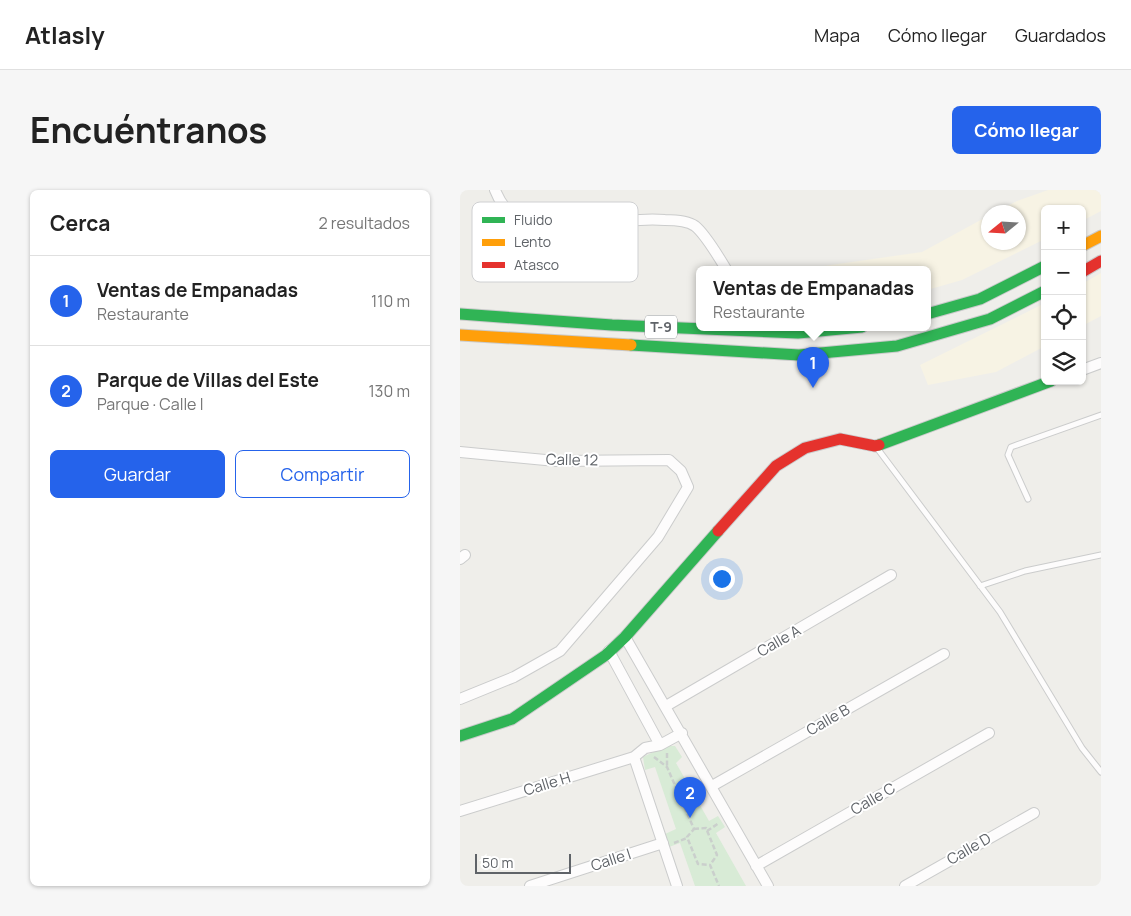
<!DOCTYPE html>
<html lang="es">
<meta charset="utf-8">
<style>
:root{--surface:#fff;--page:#f6f6f6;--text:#222;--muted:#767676;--line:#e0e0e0;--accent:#2563eb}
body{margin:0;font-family:Manrope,sans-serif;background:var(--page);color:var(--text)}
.controls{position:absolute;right:15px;top:15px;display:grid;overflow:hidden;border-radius:8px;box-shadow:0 1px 4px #0004}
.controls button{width:45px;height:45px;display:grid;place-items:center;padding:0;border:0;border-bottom:1px solid var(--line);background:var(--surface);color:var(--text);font:25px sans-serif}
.compass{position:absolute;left:521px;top:15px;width:45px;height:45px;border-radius:50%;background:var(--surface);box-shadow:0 1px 4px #0004;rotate:252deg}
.scale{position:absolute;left:15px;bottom:12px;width:96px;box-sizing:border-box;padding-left:5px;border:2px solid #5f6368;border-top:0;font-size:14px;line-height:18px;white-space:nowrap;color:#5f6368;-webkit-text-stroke:4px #fff;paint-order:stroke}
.you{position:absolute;left:261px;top:388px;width:18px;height:18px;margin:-12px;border:4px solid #fff;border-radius:50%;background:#1a73e8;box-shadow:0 0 0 8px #1a73e833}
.badge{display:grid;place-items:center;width:32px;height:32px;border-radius:50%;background:var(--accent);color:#fff;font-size:16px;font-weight:700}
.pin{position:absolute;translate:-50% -41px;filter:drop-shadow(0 1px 2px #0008)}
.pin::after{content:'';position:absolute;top:26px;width:18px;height:15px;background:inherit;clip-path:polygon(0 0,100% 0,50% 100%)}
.popup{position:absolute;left:236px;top:76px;width:235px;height:65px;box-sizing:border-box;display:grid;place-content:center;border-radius:8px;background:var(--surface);filter:drop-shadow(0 1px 4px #0005);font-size:16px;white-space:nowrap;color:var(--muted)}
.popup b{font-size:19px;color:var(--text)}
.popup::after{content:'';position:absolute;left:50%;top:100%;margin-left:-10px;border:10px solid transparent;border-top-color:var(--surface)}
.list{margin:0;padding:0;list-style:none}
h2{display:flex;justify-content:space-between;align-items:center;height:65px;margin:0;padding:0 20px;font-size:21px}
h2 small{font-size:16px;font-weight:400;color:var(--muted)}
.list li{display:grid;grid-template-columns:32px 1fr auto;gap:15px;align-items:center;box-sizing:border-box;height:90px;padding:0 20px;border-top:1px solid var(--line)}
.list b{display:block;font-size:19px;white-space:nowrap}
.list p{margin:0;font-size:16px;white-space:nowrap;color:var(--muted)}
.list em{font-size:16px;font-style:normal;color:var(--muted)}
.actions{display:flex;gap:10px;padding:15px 20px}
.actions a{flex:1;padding:11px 0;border:1px solid var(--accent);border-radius:8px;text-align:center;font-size:18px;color:var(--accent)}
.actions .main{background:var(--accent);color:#fff}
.icon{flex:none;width:28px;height:28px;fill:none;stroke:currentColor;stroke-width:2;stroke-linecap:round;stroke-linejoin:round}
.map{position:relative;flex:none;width:641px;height:696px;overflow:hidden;border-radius:8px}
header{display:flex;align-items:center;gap:30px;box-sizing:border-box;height:70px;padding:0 25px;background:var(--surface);border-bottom:1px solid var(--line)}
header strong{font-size:24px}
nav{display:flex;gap:28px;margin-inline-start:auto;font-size:18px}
.intro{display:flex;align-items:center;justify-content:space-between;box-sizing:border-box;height:120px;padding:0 30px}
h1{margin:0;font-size:35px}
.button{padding:12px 22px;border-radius:8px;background:var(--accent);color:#fff;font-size:18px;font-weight:700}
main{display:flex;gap:30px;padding:0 30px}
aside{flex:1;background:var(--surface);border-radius:8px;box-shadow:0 1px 4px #0004}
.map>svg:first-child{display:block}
</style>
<header>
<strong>Atlasly</strong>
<nav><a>Mapa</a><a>Cómo llegar</a><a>Guardados</a></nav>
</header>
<div class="intro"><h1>Encuéntranos</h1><a class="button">Cómo llegar</a></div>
<main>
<aside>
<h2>Cerca<small>2 resultados</small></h2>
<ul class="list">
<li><span class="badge">1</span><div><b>Ventas de Empanadas</b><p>Restaurante</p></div><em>110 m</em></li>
<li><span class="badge">2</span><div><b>Parque de Villas del Este</b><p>Parque · Calle I</p></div><em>130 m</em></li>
</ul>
<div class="actions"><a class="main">Guardar</a><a>Compartir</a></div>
</aside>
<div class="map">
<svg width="641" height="696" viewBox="0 0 641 696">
<rect width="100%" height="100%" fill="#efeeea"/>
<!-- commercial -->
<path fill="#f7f3e4" d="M588,0H641V21L622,31V19H585V49L502,90L467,100V79H343L462,62L528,26V52H558V22H535L557,11Z
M641,83V126L622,136V94Z
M585,113V156L536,182L468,195L460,175Z"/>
<!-- green -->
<path fill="#d8ebd6" d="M206,556H215L222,567L216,573L249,631L258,626L265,637L256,643L286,696H235L220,653L209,657L205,644L216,639L195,577L185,580L183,567Z"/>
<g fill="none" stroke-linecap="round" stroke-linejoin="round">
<!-- lane casing -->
<g stroke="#cbcccc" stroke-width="7">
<path id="lane" d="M417,258L540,422L622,558L641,582
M568,309L548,265L551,257L641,225
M520,396L565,381L641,365"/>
</g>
<!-- street casing -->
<g stroke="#cbcccc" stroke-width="12">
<path id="street" d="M35,0C48,33 81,48 115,42C129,40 142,35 156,33C172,30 189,29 205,30C214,30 228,31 235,36C244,43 260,69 266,79
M622,180L641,173
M0,262L96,271L209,270L221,281L228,297L198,347L100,461L54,487L0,509
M0,369L5,365
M165,447L308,696
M149,461L200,555
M206,516L431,385
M252,596L484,464
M0,621L174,567
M296,676L529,543
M70,696L203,653
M217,696L174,567L185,558L200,555L222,543
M445,696L574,623"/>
</g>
<!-- fast casing -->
<g stroke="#cacacb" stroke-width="13">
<path id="fast" d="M0,124L152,135L338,143L402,137
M467,124L520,109L585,76
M171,155L339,165L437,156L530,129L585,101
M419,255L591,191
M0,546L52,529L146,465L165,447L258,341"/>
</g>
<!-- slow casing -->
<g stroke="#cacacb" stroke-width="13">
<path id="slow" d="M622,56L641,46
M0,145L171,155"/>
</g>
<!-- jam casing -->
<g stroke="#cacacb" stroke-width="13">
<path id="jam" d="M622,82L641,71
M258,341L316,276L345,258L380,249L415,256L419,255"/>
</g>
<!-- path -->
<path stroke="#cacfcc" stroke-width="2.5" stroke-dasharray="5 2.5" stroke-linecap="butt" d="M207,563V577
M194,567L207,577L234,639L227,647L238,674L250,675L259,696
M234,639L246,638L257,665L250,675
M247,641L259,633
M214,653L227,648"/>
<!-- lane -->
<use href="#lane" stroke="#fdfcfc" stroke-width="5"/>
<!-- street -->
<use href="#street" stroke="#fdfcfc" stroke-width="10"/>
<!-- fast -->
<use href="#fast" stroke="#30b455" stroke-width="11"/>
<!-- slow -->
<use href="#slow" stroke="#ff9f0a" stroke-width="11"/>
<!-- jam -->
<use href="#jam" stroke="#e5322d" stroke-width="11"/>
</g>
<g text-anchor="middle" stroke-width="4" stroke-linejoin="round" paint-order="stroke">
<!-- shield labels -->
<rect fill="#fff" stroke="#8f9295" stroke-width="1" x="185" y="125.5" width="32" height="23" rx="4"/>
<g font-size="14" font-weight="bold" fill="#5f6368">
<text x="201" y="142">T-9</text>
</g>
<!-- street labels -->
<g font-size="15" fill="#5f6368" stroke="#fff">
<text transform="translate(112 270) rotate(1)" y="5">Calle 12</text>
<text transform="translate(319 451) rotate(-30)" y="5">Calle A</text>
<text transform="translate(368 530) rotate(-30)" y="5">Calle B</text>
<text transform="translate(87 594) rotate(-17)" y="5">Calle H</text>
<text transform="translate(413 609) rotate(-30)" y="5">Calle C</text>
<text transform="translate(509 659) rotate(-30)" y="5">Calle D</text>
<text transform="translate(151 670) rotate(-18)" y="5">Calle I</text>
</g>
</g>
<!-- legend -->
<rect x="12" y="12" width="166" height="80" rx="8" fill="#fff" stroke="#cfd0d2" stroke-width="1"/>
<rect x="22" y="27" width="23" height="6" fill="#30b455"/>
<rect x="22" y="49" width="23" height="7" fill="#ff9f0a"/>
<rect x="22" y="72" width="23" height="6" fill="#e5322d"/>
<g font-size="14" fill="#5f6368">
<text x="54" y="35">Fluido</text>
<text x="54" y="57">Lento</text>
<text x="54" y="80">Atasco</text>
</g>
</svg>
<div class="controls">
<button>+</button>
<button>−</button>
<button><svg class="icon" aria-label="locate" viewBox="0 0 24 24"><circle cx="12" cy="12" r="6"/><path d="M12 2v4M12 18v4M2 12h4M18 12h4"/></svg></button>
<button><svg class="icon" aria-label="layers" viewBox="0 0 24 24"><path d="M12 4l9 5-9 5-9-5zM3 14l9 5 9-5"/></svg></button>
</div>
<svg class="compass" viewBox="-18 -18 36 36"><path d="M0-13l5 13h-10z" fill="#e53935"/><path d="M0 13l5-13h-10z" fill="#767676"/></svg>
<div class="scale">50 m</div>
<div class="you"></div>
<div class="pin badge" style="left:353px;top:198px">1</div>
<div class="popup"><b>Ventas de Empanadas</b>Restaurante</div>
<div class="pin badge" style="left:230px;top:628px">2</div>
</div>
</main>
